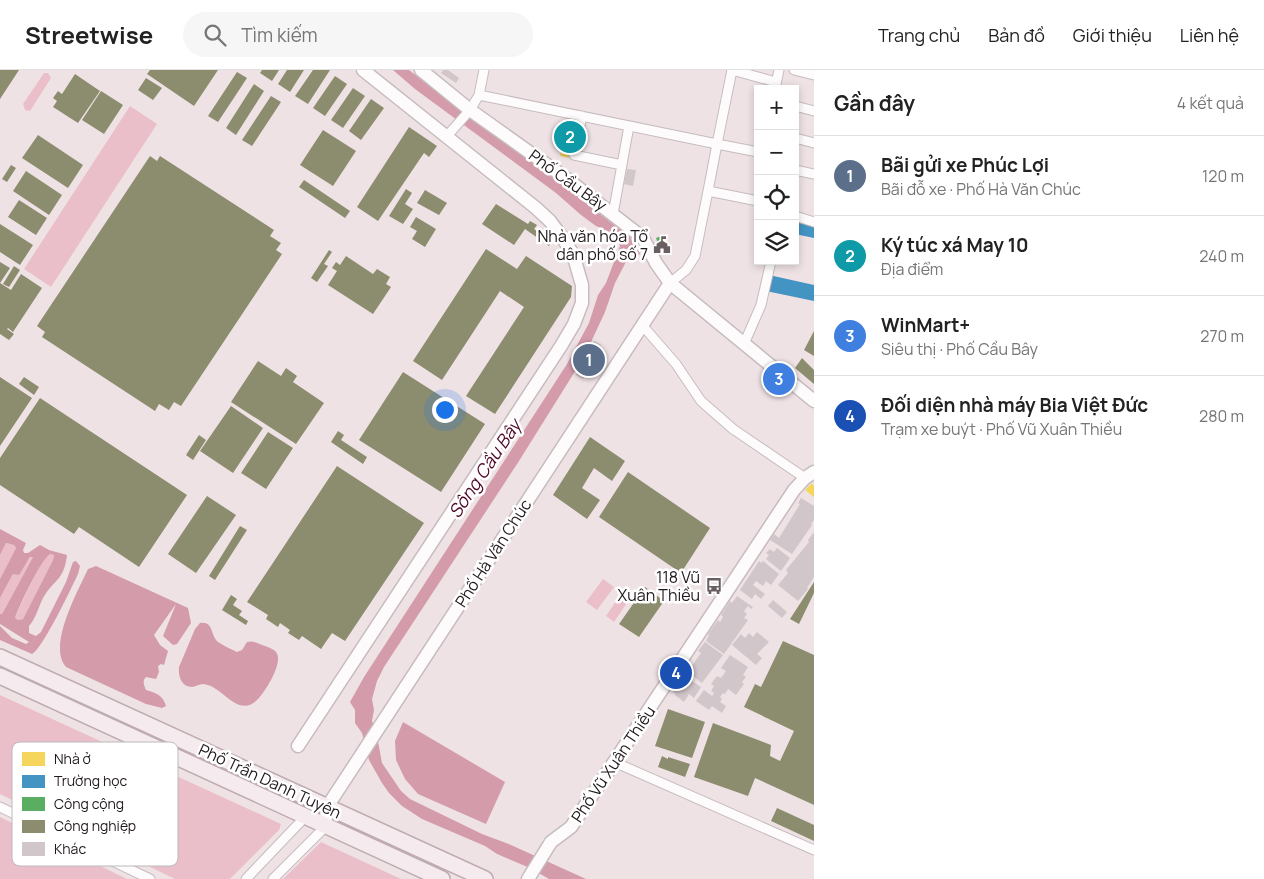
<!DOCTYPE html>
<html lang="vi">
<meta charset="utf-8">
<style>
:root{--surface:#fff;--page:#f6f6f6;--text:#222;--muted:#767676;--line:#e0e0e0;--accent:#b45309}
body{margin:0;font-family:Manrope,sans-serif;background:var(--page);color:var(--text)}
.controls{position:absolute;right:15px;top:15px;display:grid;overflow:hidden;border-radius:0px;box-shadow:0 2px 8px #0003}
.controls button{width:45px;height:45px;display:grid;place-items:center;padding:0;border:0;border-bottom:1px solid var(--line);background:var(--surface);color:var(--text);font:25px sans-serif}
.you{position:absolute;left:444px;top:339px;width:18px;height:18px;margin:-12px;border:4px solid #fff;border-radius:50%;background:#1a73e8;box-shadow:0 0 0 8px #1a73e833}
.badge{display:grid;place-items:center;width:32px;height:32px;border-radius:50%;background:var(--accent);color:#fff;font-size:16px;font-weight:700}
.pin{position:absolute;translate:-50% -50%;border:2px solid #fff;box-shadow:0 1px 5px #0006}
.list{margin:0;padding:0;list-style:none}
h2{display:flex;justify-content:space-between;align-items:center;height:65px;margin:0;padding:0 20px;font-size:21px}
h2 small{font-size:16px;font-weight:400;color:var(--muted)}
.list li{display:grid;grid-template-columns:32px 1fr auto;gap:15px;align-items:center;box-sizing:border-box;height:80px;padding:0 20px;border-top:1px solid var(--line)}
.list b{display:block;font-size:19px;white-space:nowrap}
.list p{margin:0;font-size:16px;white-space:nowrap;color:var(--muted)}
.list em{font-size:16px;font-style:normal;color:var(--muted)}
.icon{flex:none;width:28px;height:28px;fill:none;stroke:currentColor;stroke-width:2;stroke-linecap:round;stroke-linejoin:round}
.map{position:relative;flex:none;width:814px;height:809px;overflow:hidden}
header{display:flex;align-items:center;gap:30px;box-sizing:border-box;height:70px;padding:0 25px;background:var(--surface);border-bottom:1px solid var(--line)}
header strong{font-size:24px}
nav{display:flex;gap:28px;margin-inline-start:auto;font-size:18px}
.search{width:350px;height:45px;background:var(--page);display:flex;align-items:center;gap:12px;box-sizing:border-box;padding:0 18px;border-radius:28px;color:var(--muted);font-size:19px}
main{display:flex}
aside{flex:1;background:var(--surface)}
.map>svg:first-child{display:block}
</style>
<header>
<strong>Streetwise</strong>
<div class="search"><svg class="icon" aria-label="search" viewBox="0 0 24 24"><circle cx="10" cy="10" r="6"/><path d="M15 15l6 6"/></svg>Tìm kiếm</div>
<nav><a>Trang chủ</a><a>Bản đồ</a><a>Giới thiệu</a><a>Liên hệ</a></nav>
</header>
<main>
<div class="map">
<svg width="814" height="809" viewBox="0 0 814 809">
<rect width="100%" height="100%" fill="#efe2e5"/>
<!-- green -->
<path fill="#ebbfca" d="M44,3H48L51,8L30,41L25,40L23,34Z
M130,36L157,54L51,217L24,199Z
M6,473L14,475L16,478L0,509V485Z
M50,483L54,485L53,490L23,549L18,550L15,548C20,536 41,490 50,483Z
M31,487H33L2,544H0V528L13,504H17Z
M603,509L614,517L597,540L586,532Z
M622,522L631,527L614,552L606,546Z
M7,596L280,723L278,727L5,600Z
M0,625L281,754L279,760L230,809H175L0,724Z
M0,747L127,809H0Z
M321,772L401,809H283Z"/>
<!-- water -->
<path fill="#d49bab" fill-rule="evenodd" d="M393,0H409L456,37L462,38L630,167L636,179L639,181L640,184L635,189L629,186L615,213L605,242L584,287L519,391L384,597L377,611L372,629L374,640L372,651L376,661L382,693L401,721L410,729L482,764L511,775L586,809H549L530,798L497,784L485,776L422,749L402,736L389,723L382,713L369,690L362,663L355,653V640L350,632L364,607L567,294L589,253L598,225L606,213L620,176L617,165L596,156L581,145L556,123L415,19Z
M0,459L26,473L23,480L24,483H28L40,475L49,480L67,485C64,511 54,509 43,528C38,538 36,548 29,556V563L36,566L41,562L66,512L73,492L76,491L80,496L78,504C72,517 42,580 32,584L0,570V556L12,568L26,574L29,572L0,554V544H2L33,487H30L19,505L13,504L0,528V509L16,478L14,475L6,473L0,485ZM50,484L54,485L53,490L23,549L18,550L15,548C19,536 41,490 50,484Z
M96,496L188,538L191,553L177,574L173,575L163,566L176,534L154,565L160,575L168,581L164,595L161,594L158,596L159,602L156,609L146,607C142,611 144,615 146,620C156,623 163,625 166,636L162,638L146,634L66,597C47,576 78,521 88,499Z
M200,553C214,551 210,565 218,572C224,576 231,579 237,582L242,580L247,572C253,570 259,574 265,576C268,577 273,579 275,581C286,590 264,624 256,631C237,648 222,615 203,614C199,614 195,617 192,617C181,617 178,605 179,597L195,559Z
M403,652L505,712L486,754L418,724L405,709L396,690L395,671Z"/>
<!-- homes -->
<path fill="#f6d55c" d="M568,45L580,48L571,88L560,86Z
M812,413L814,416V427L805,420Z"/>
<!-- schools -->
<path fill="#4393c3" d="M795,150L814,154V168L795,164Z
M769,205L814,215V231L766,221Z"/>
<!-- public -->
<path fill="#5aae61" d="M661,166L668,182L662,184L656,168Z"/>
<!-- industry -->
<path fill="#8c8c6e" d="M0,0H19L0,29Z
M150,0H218L194,36L147,4Z
M262,0H279L272,11L260,3Z
M287,0H304L290,22L278,14Z
M313,0H330L308,34L295,26Z
M237,2L247,8L218,52L208,46Z
M75,4L100,21L78,53L53,37L57,31L53,28L58,21L62,24Z
M335,6L347,14L325,46L313,38Z
M146,8L162,18L153,30L138,20Z
M254,14L264,21L236,65L226,58Z
M353,18L365,26L343,58L331,50Z
M101,21L123,35L104,64L82,50Z
M271,26L281,32L252,76L242,70Z
M371,29L384,38L361,70L349,61Z
M409,57L437,76L429,87L424,83L378,151L357,137Z
M323,60L356,81L333,116L300,95Z
M38,65L83,95L68,118L22,88Z
M150,86L157,91L160,86L274,160L270,166L281,173L276,180L282,184L181,336L174,332L169,340L159,334L155,341L42,267L45,262L37,256Z
M11,95L16,98L7,112L2,109Z
M26,101L62,125L49,145L13,121Z
M304,110L350,141L345,148L299,117Z
M406,119L412,123L405,134L413,139L403,154L389,146Z
M425,120L447,133L439,145L417,133Z
M19,130L47,148L36,165L8,147Z
M496,134L528,154L530,151L537,155L534,159L552,171L549,176L525,159L514,175L482,154Z
M416,147L436,159L425,177L412,169L417,161L410,157Z
M0,154L33,175L20,195L0,182Z
M486,179L517,199L526,186L572,216L571,227L495,344L466,326L524,237L500,221L442,310L413,291Z
M329,180L332,182L324,194L328,196L317,212L311,208Z
M346,186L373,204L377,199L390,207L386,214L391,217L373,244L328,215L337,201L332,198L336,192L340,195Z
M0,192L10,198L0,213L11,220L21,204L42,218L13,262L8,258L7,259L14,264L9,270L0,264Z
M14,196L20,200L9,217L3,214Z
M814,261V286L804,280Z
M802,288L814,300V314L795,298Z
M258,291L281,306L286,298L297,306L293,312L324,333L296,374L231,332Z
M403,302L485,354L441,422L359,370Z
M0,307L32,328L0,376Z
M24,307L39,317L34,325L19,314Z
M40,328L187,425L139,497L79,457L74,464L0,415V388Z
M231,336L263,358L233,403L200,381Z
M338,361L344,365L341,370L367,387L363,394L331,372Z
M268,362L293,378L266,419L241,403Z
M199,365L206,370L193,390L186,385Z
M590,367L625,391L612,411L594,398L582,418L600,430L587,449L553,425Z
M337,396L424,453L345,571L332,563L321,579L302,566L299,570L288,563L290,560L280,553L278,557L266,549L268,545L247,532Z
M628,402L710,458L681,503L599,447Z
M207,426L236,445L196,503L168,484Z
M240,456L247,460L215,510L209,506Z
M814,512V523L799,554L790,549Z
M645,517L664,531L639,567L619,554Z
M231,525L237,529L233,535L242,541L239,545L248,551L246,555L222,540Z
M783,571L814,585V735L755,708L748,726L694,707L713,653L771,675L770,686L780,691L794,661L744,637L755,614L761,617Z
M668,639L705,652L692,688L655,676Z
M662,686L668,689V687L690,694L685,707L658,697Z
M777,738L814,755V771L771,751Z"/>
<!-- building -->
<path fill="#d1c6c9" d="M443,0H448L459,8L456,13L441,3Z
M627,99L636,100L633,116L624,114Z
M594,271L601,275L583,309L576,305Z
M801,428L814,436V450L811,454L812,455L792,484L770,470L774,464L779,468L800,434L798,433Z
M814,462V507L807,518L808,519L798,531L778,515L788,503L786,500L809,472L808,470Z
M777,478L790,488L781,501L766,489L769,485L766,483L770,479L774,482Z
M759,491L761,493L763,491L779,504L771,515L766,511L763,516L756,511L753,515L765,524L761,529L755,524L752,529L740,520Z
M737,526L753,537L751,539L748,536L744,541L747,544L744,548L748,550L724,584L706,571L709,565L708,564L718,550L720,552L723,547L721,545L730,531L732,533Z
M773,530L787,542L782,548L768,536Z
M757,562L769,572L757,584L762,588L756,595L732,575L741,564L745,568L749,563L753,567Z
M705,572L723,585L702,613L686,601L689,596L691,597L701,583L698,581Z
M730,585L748,597L743,605L746,607L742,612L744,614L736,625L728,619L725,624L723,623L720,627L722,629L720,632L726,636L722,643L712,636L709,640L696,631L704,620L712,626L714,623L711,621L714,616L711,614L717,606L721,608L726,601L721,598Z
M683,605L701,617L694,628L689,624L684,632L675,625L676,624L673,622L678,615L681,617L684,613L680,610Z"/>
<g fill="none" stroke-linecap="round" stroke-linejoin="round">
<!-- street casing -->
<g stroke="#c6bcbe" stroke-width="11">
<path id="street" d="M484,0L479,25L717,74L708,121L758,131
M794,0L814,5
M775,19L779,0
M795,36L814,41
M582,46L574,85L622,95
M447,66L470,40L479,25
M795,68L814,73
M758,82L717,74L732,0L776,12
M795,100L814,104
M613,144L629,56
M795,146L814,152
M670,213L686,200L695,186L708,121
M642,255L676,294L701,331L733,359L805,408
M744,274L761,235L771,191
M614,692L814,780
M0,737L150,809
M246,809L305,747
M273,809L325,757"/>
</g>
<!-- secondary casing -->
<g stroke="#c6bcbe" stroke-width="15">
<path id="secondary" d="M421,0L470,40L567,109L643,168L656,193L670,213L814,331
M298,676L561,276L574,254L582,233V215L573,184L562,167L550,151L536,138L363,0
M325,757L327,737L670,213
M528,809L551,772L571,757L794,420L805,408L814,402"/>
</g>
<!-- primary casing -->
<g stroke="#bfacb1" stroke-width="18">
<path id="primary" d="M0,587L485,809
M0,606L442,809"/>
</g>
<!-- street -->
<use href="#street" stroke="#fdfbfb" stroke-width="9"/>
<!-- secondary -->
<use href="#secondary" stroke="#fdfbfb" stroke-width="12"/>
<!-- primary -->
<use href="#primary" stroke="#f5ebee" stroke-width="15"/>
</g>
<!-- icons -->
<defs>
<g id="civic-bare" transform="scale(1.35)"><path d="M-.6-6.5H3V-4.5H.6V-3L4-1V1h2V6H-6V1h2V-1L-.6-3ZM-1.2 2.5V6h2.4V2.5Z" fill="#695f62" stroke="#fff" stroke-width="2.5" paint-order="stroke"/></g>
<g id="bus-bare" transform="scale(1.35)"><path d="M-5-6H5V4H4V6H2V4H-2V6H-4V4H-5ZM-3.5-4V0h7V-4ZM-3.5 1.2v1.5H-2V1.2ZM2 1.2v1.5H3.5V1.2Z" fill="#695f62" stroke="#fff" stroke-width="2.5" paint-order="stroke"/></g>
</defs>
<g fill-rule="evenodd">
<use href="#civic-bare" x="662" y="175"/>
<use href="#bus-bare" x="714" y="516"/>
</g>
<g text-anchor="middle" stroke-width="5" stroke-linejoin="round" paint-order="stroke">
<!-- street labels -->
<g font-size="16" fill="#21191b" stroke="#fff">
<text transform="translate(568 110) rotate(36)" y="6">Phố Cầu Bây</text>
<text transform="translate(493 483) rotate(-57)" y="6">Phố Hà Văn Chúc</text>
<text transform="translate(613 694) rotate(-56)" y="6">Phố Vũ Xuân Thiều</text>
<text transform="translate(270 711) rotate(25)" y="6">Phố Trần Danh Tuyên</text>
</g>
<!-- poi labels -->
<g font-size="16" fill="#21191b" stroke="#fff" text-anchor="end">
<text x="648" y="172">Nhà văn hóa Tổ<tspan x="648" dy="18">dân phố số 7</tspan></text>
<text x="700" y="513">118 Vũ<tspan x="700" dy="18">Xuân Thiều</tspan></text>
</g>
<!-- water labels -->
<g font-size="18" font-style="italic" fill="#500927" stroke="#fff">
<text transform="translate(485 399) rotate(-56)" y="6">Sông Cầu Bây</text>
</g>
</g>
<!-- legend -->
<rect x="12" y="672" width="166" height="124" rx="8" fill="#fff" stroke="#bcbabb" stroke-width="1"/>
<rect x="22" y="682" width="23" height="14" fill="#f6d55c"/>
<rect x="22" y="705" width="23" height="13" fill="#4393c3"/>
<rect x="22" y="727" width="23" height="14" fill="#5aae61"/>
<rect x="22" y="750" width="23" height="13" fill="#8c8c6e"/>
<rect x="22" y="772" width="23" height="14" fill="#d1c6c9"/>
<g font-size="14" fill="#21191b">
<text x="54" y="694">Nhà ở</text>
<text x="54" y="716">Trường học</text>
<text x="54" y="739">Công cộng</text>
<text x="54" y="761">Công nghiệp</text>
<text x="54" y="784">Khác</text>
</g>
</svg>
<div class="controls">
<button>+</button>
<button>−</button>
<button><svg class="icon" aria-label="locate" viewBox="0 0 24 24"><circle cx="12" cy="12" r="6"/><path d="M12 2v4M12 18v4M2 12h4M18 12h4"/></svg></button>
<button><svg class="icon" aria-label="layers" viewBox="0 0 24 24"><path d="M12 4l9 5-9 5-9-5zM3 14l9 5 9-5"/></svg></button>
</div>
<div class="you"></div>
<div class="pin badge" style="left:589px;top:290px;background:#5c6f8a">1</div>
<div class="pin badge" style="left:570px;top:67px;background:#0f9aa8">2</div>
<div class="pin badge" style="left:779px;top:309px;background:#3f7fe0">3</div>
<div class="pin badge" style="left:676px;top:603px;background:#1a4fb4">4</div>
</div>
<aside>
<h2>Gần đây<small>4 kết quả</small></h2>
<ul class="list">
<li><span class="badge" style="background:#5c6f8a">1</span><div><b>Bãi gửi xe Phúc Lợi</b><p>Bãi đỗ xe · Phố Hà Văn Chúc</p></div><em>120 m</em></li>
<li><span class="badge" style="background:#0f9aa8">2</span><div><b>Ký túc xá May 10</b><p>Địa điểm</p></div><em>240 m</em></li>
<li><span class="badge" style="background:#3f7fe0">3</span><div><b>WinMart+</b><p>Siêu thị · Phố Cầu Bây</p></div><em>270 m</em></li>
<li><span class="badge" style="background:#1a4fb4">4</span><div><b>Đối diện nhà máy Bia Việt Đức</b><p>Trạm xe buýt · Phố Vũ Xuân Thiều</p></div><em>280 m</em></li>
</ul>
</aside>
</main>
